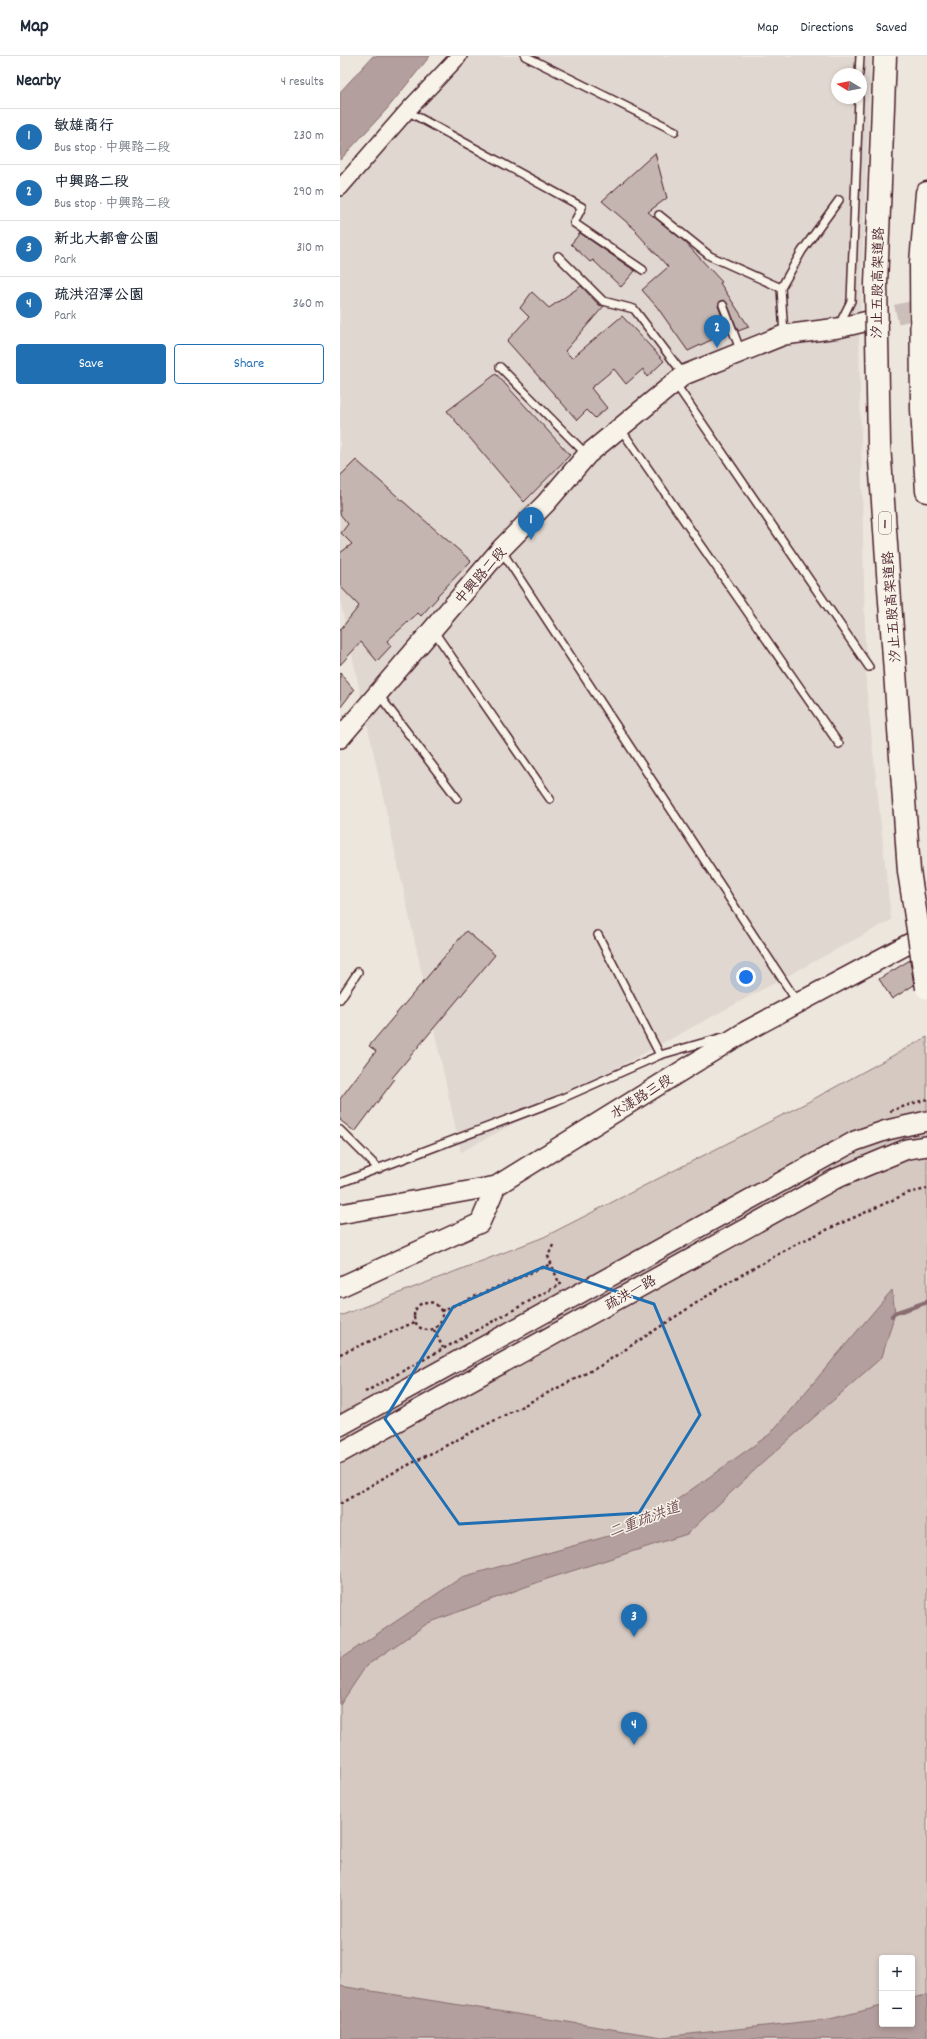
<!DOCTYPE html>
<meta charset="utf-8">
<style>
:root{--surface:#fff;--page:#f6f6f7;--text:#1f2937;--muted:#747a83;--line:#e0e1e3;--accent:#1f6fb2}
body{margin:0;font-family:Dekko,"LXGW WenKai TC",sans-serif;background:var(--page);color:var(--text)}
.controls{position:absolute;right:12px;bottom:12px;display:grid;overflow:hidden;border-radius:4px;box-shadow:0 2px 6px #0003}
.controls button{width:36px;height:36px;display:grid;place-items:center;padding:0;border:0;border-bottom:1px solid var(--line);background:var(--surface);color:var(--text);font:20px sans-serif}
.compass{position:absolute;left:491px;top:12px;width:36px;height:36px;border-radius:50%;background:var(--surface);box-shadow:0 2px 6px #0003;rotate:280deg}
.you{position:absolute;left:406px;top:921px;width:14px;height:14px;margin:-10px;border:3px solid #fff;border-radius:50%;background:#1a73e8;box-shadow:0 0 0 6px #1a73e833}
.badge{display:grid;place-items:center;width:26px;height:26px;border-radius:50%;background:var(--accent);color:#fff;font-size:13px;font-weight:700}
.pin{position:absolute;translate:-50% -33px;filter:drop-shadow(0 1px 2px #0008)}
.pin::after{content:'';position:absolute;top:21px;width:14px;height:12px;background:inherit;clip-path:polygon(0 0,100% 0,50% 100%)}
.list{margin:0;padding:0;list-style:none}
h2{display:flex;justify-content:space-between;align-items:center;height:52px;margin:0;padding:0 16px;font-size:17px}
h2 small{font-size:13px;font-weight:400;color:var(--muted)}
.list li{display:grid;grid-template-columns:26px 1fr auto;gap:12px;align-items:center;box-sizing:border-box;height:56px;padding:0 16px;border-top:1px solid var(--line)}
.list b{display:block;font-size:15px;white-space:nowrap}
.list p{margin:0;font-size:13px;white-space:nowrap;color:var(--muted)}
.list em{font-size:13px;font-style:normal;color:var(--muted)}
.actions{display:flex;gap:8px;padding:12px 16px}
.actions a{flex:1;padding:9px 0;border:1px solid var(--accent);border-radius:4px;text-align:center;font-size:14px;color:var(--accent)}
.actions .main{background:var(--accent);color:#fff}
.map{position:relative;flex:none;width:587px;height:1983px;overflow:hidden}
header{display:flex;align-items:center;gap:24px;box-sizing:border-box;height:56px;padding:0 20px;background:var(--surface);border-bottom:1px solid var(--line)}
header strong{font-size:19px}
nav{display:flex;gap:22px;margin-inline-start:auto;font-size:14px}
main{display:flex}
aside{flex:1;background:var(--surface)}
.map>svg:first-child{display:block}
</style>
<header>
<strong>Map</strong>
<nav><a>Map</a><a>Directions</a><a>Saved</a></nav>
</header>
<main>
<aside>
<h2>Nearby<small>4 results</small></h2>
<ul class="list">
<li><span class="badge">1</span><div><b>敏雄商行</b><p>Bus stop · 中興路二段</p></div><em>230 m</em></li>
<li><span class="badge">2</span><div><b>中興路二段</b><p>Bus stop · 中興路二段</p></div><em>290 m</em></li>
<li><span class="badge">3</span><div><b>新北大都會公園</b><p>Park</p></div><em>310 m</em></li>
<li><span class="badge">4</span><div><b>疏洪沼澤公園</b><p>Park</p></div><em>360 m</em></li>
</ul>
<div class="actions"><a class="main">Save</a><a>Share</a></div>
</aside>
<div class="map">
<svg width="587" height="1983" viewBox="0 0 587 1983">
<rect width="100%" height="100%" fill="#ece6dd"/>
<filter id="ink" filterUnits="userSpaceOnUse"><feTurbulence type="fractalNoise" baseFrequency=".025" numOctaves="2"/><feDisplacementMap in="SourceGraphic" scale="8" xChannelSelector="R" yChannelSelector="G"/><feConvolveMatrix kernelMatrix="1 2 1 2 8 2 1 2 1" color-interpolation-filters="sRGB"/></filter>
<g filter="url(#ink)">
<!-- built -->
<path fill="#e0d7d0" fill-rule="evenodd" d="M117,0H531L519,285L526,629L551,864L121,1096L0,544V122ZM497,18H521V42H497Z"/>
<!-- green -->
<path fill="#d5c9c2" stroke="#907476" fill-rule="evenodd" d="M587,981V1983H0V1260L204,1181L468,1046ZM542,1902H572V1968H542Z"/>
<!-- water -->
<path fill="#b39f9d" stroke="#896c6f" d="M33,0H90L47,53L0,104V36Z
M552,1234L555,1257L542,1301L418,1411L347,1478L207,1523L88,1567L26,1610L0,1649V1603L122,1521L297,1472L430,1378Z
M0,1930L322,1981L490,1963L542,1950V1968H572V1942L587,1939V1983H0Z"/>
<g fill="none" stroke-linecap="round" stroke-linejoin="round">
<!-- stream -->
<path stroke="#896c6f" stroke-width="4.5" d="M552,1260L555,1257L587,1246"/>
</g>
<!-- building -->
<path fill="#c4b5b0" stroke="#4a1f2b" d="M315,97L327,142L308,156L344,185L382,226L380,227L409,271L398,275L387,247L384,244L381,245L378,250L388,276L348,295L317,251L302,234L328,211L296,176L297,175L262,145Z
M240,177L295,215L281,231L253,204L250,206L231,188Z
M241,230L259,249L264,250L225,295L232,302L282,260L324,305L307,321L303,313L286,328L274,313L251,332L267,352L255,362L247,354L237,364L167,285L189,261L180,252L192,236L209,252Z
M156,318L230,399L184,446L107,355Z
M16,404L131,505L97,540L98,541L81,560L78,557L47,585L51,590L37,605L21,586L0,609V574L19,550L0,530V497L12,488L1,477L8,468L0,458V420Z
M0,617L14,634L0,652Z
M126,875L155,899L52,1022L54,1024L15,1076L0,1064V1043L36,995L29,990Z
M570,904L574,929L552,943L539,923Z"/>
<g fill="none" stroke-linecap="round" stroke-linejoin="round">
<!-- tertiary-tunnel -->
<path stroke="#ccbeb9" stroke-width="19" stroke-dasharray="19 10" stroke-linecap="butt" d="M528,265L587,251"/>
<!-- service casing -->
<g stroke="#4a1f2b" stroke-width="10">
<path id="service" d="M185,0L335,75
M519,18L520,0
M67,55L242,151L234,167L303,214
M319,159L370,200L441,232L444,279
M218,200L263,245L294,253L344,319
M441,232L462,195L499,144
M383,249L401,296
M499,269L511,245L519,42
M160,311L247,399
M335,327L529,611
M280,372L499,688
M161,494L458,947
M93,574L210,743
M39,639L117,742
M258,879L320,999
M0,943L18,916
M0,1074L39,1113
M0,1127L216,1045L320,999L383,981"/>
</g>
<!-- minor casing -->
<g stroke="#4a1f2b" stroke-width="18">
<path id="minor" d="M0,132L67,55L119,0"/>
</g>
<!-- tertiary casing -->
<g stroke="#4a1f2b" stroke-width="22">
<path id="tertiary" d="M0,682L161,493L206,447L247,399L344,319L444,279L498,272L528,265
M0,1158L156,1130L406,975L587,878
M0,1231L140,1167L156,1130
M0,1370L515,1085L547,1074L587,1065
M0,1397L495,1123L567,1093L587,1090"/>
</g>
<!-- motorway casing -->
<g stroke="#4a1f2b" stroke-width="25">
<path id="motorway" d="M587,137L581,207L582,353L587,435"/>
</g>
<!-- path -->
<path stroke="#4a1f2b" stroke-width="2.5" stroke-dasharray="3 3" stroke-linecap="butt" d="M550,1055L587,1043
M213,1189L208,1200L219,1227
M74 1260a14 14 0 1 1 28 0a14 14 0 1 1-28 0Z
M101,1255L211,1208
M94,1274L103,1292
M0,1298L75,1266
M25,1336L224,1226
M0,1448L45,1421L260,1310L387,1227L460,1186L568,1137L587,1133"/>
<!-- service -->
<use href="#service" stroke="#f7f3e8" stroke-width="7"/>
<!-- minor -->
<use href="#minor" stroke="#f7f3e8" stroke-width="15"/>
<!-- tertiary -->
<use href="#tertiary" stroke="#f7f3e8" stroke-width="19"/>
<!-- motorway -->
<use href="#motorway" stroke="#f7f3e8" stroke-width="22"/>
<!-- motorway-bridge casing -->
<g stroke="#4a1f2b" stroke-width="25" stroke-linecap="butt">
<path id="motorway-bridge" d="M545,0L536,228L539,389L569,815L587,932"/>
</g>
<!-- motorway-bridge -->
<use href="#motorway-bridge" stroke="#f7f3e8" stroke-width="22"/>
</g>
</g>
<!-- marked area -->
<path fill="none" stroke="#1f6fb2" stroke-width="3" stroke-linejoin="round" d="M203,1211L314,1248L360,1359L299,1457L119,1468L45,1363L113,1251Z"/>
<g text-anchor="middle" stroke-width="3" stroke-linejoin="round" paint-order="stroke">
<!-- shield labels -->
<rect fill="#f7f3e8" stroke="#7e5f64" stroke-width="1" x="539" y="456" width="12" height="22" rx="3"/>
<g font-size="13" font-weight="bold" fill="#4a1f2b">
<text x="545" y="472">1</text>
</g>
<!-- street labels -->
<g font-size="14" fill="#4a1f2b" stroke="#f7f3e8">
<text transform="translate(537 227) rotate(-89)" y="5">汐止五股高架道路</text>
<text transform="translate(140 519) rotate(-49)" y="5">中興路二段</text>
<text transform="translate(551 551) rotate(-94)" y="5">汐止五股高架道路</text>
<text transform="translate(301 1040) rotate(-32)" y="5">水漾路三段</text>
<text transform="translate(290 1236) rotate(-29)" y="5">疏洪一路</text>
</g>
<!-- water labels -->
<g font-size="15" font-style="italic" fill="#6f4c53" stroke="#f7f3e8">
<text transform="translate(304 1463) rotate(-21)" y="5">二重疏洪道</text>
</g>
</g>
</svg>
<div class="controls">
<button>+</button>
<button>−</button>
</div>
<svg class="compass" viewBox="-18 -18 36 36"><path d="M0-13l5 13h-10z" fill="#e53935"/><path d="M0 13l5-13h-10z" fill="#747a83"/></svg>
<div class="you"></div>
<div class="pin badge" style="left:191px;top:484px">1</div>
<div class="pin badge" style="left:377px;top:292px">2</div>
<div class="pin badge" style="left:294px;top:1581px">3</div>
<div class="pin badge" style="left:294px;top:1689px">4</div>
</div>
</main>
